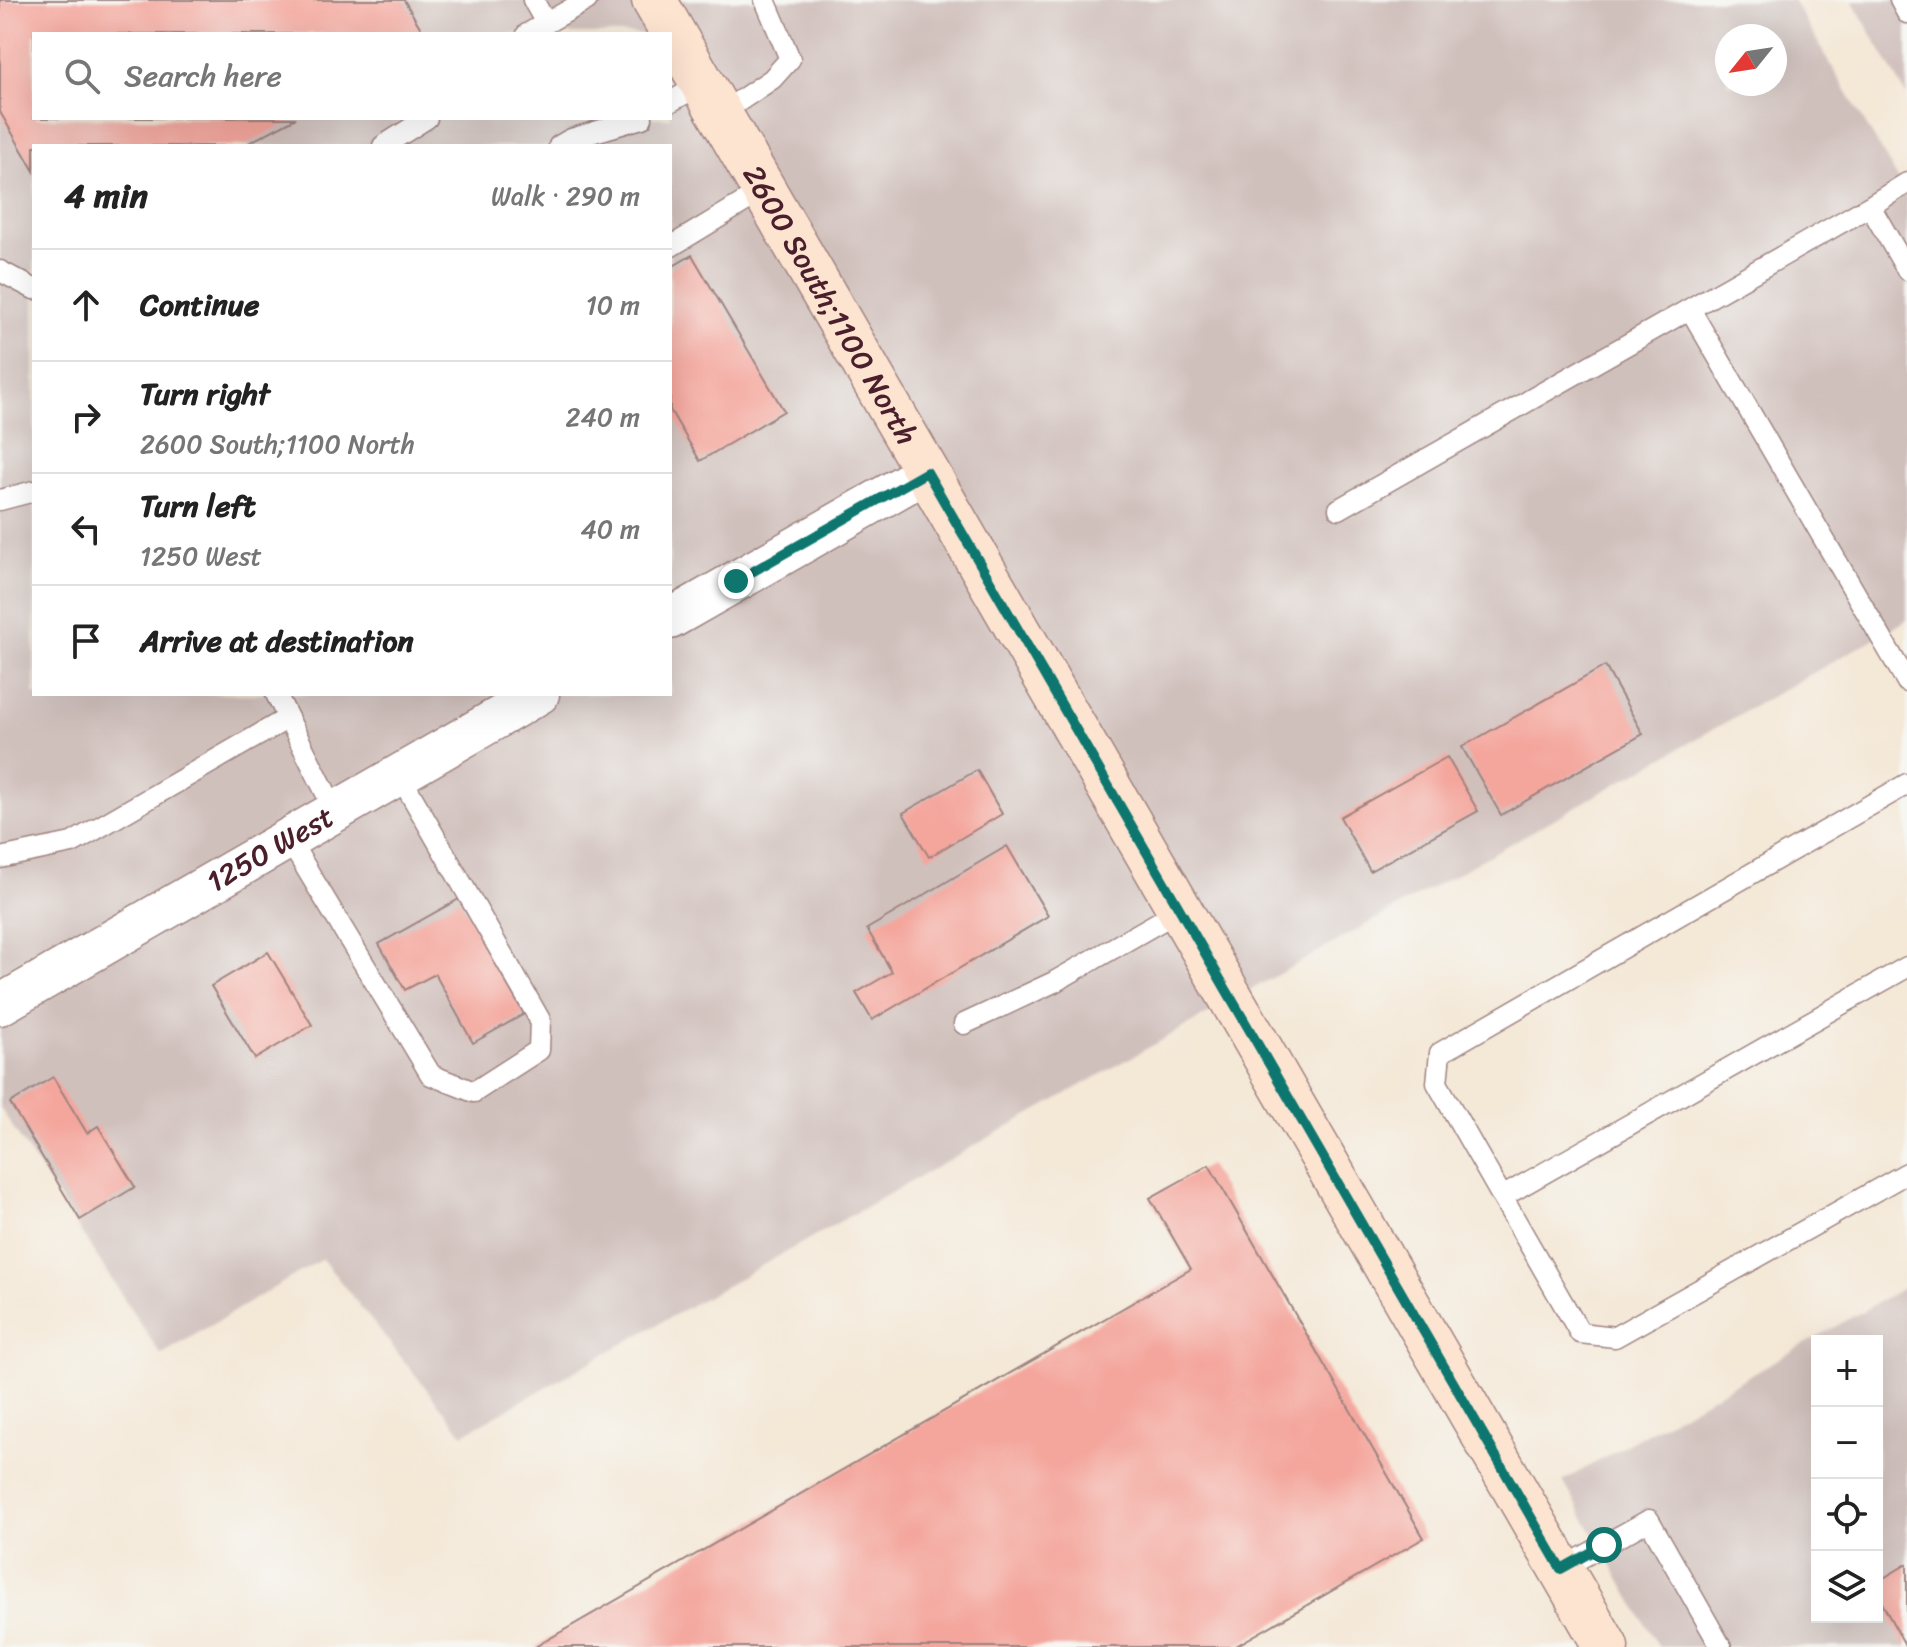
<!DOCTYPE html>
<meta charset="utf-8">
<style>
:root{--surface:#fff;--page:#f2f2f2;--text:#222;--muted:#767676;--line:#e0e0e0}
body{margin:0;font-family:Sriracha,sans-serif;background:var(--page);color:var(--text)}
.controls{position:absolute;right:24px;bottom:24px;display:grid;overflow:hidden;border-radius:0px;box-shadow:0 8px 32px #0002}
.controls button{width:72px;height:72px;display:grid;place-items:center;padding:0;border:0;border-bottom:2px solid var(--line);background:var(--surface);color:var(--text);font:40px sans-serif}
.compass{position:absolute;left:1715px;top:24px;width:72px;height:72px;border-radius:50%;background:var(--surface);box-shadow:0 8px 32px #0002;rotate:240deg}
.stop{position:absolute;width:24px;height:24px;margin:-18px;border:6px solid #0f766e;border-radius:50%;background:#fff}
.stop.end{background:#0f766e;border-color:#fff;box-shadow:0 2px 8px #0008}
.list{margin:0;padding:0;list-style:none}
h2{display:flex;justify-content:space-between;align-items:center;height:104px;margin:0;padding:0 32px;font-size:34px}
h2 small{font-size:26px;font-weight:400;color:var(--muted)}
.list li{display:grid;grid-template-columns:52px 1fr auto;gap:24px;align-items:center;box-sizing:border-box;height:112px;padding:0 32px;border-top:2px solid var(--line)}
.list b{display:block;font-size:30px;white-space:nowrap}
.list p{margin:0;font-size:26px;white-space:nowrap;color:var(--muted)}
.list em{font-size:26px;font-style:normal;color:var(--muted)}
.icon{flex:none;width:44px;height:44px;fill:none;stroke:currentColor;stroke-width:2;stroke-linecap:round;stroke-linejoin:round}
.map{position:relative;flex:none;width:1907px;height:1647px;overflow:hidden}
.search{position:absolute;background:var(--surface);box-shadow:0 8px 32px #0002;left:32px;top:32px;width:640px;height:88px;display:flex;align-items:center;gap:20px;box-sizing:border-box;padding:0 28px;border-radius:0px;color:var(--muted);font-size:30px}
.panel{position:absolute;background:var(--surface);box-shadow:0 8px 32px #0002;left:32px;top:144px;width:640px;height:552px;border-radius:0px}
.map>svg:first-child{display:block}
</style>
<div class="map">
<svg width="1907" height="1647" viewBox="0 0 1907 1647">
<rect width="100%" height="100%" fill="#f6f6f2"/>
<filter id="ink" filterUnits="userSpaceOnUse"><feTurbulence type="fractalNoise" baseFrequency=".0125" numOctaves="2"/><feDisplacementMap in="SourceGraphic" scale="16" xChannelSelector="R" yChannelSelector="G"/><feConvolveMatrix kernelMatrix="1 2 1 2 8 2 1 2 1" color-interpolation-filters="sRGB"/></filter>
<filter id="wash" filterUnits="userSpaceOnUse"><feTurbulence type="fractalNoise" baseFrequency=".006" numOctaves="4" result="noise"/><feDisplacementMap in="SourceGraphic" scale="32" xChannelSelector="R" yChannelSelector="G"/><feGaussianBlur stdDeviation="1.8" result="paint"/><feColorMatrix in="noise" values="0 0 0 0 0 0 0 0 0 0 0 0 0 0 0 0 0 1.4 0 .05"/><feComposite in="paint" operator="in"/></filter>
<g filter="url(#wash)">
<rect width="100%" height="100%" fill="#f4e8d7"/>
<!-- industrial -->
<path fill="#d0c0bc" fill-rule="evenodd" d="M0,0H1793L1907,194V620L463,1434L322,1259L161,1355L0,1108ZM34,34H670V118H34ZM1727,36H1775V84H1727ZM34,146H670V694H34Z
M1852,0H1907V96Z
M1907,1286V1647H1659L1563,1481ZM1817,1341H1877V1617H1817Z"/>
<g id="blocks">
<!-- building -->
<path fill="#f4a69c" d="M0,0H404L424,34H34V118H296L243,146H34V171L0,112Z
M692,255L784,411L700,461L670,410V268Z
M1605,666L1643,734L1501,815L1462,747Z
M1447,757L1478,811L1370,871L1340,817Z
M977,770L1002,814L929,857L903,813Z
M1007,846L1048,916L872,1020L856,993L892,972L867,929Z
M459,899L524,1014L473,1043L435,974L405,990L379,944Z
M268,952L312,1025L255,1059L211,986Z
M53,1077L87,1133L98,1126L135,1187L80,1220L10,1103Z
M1209,1165L1424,1538L1234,1647H535L1191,1269L1150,1198Z
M1907,1564V1647H1906L1877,1594V1582Z"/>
</g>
</g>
<g filter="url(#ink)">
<use href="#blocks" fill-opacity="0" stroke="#9f8481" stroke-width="2"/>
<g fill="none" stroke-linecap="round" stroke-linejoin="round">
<!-- lane casing -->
<g stroke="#9f8481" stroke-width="23">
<path id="lane" d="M533,0L546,23
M1900,0L1907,13
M527,34L587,0
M670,102L702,84
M720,114L772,79L790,59L765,0
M383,146L427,118
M559,146L571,139L642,118
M1907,183L1870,206L1907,270
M670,247L764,190
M0,271L34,289
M1690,309L1907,682
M0,500L34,491
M1339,509L1870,206
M276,694L335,811
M1907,784L1440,1053L1437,1083L1580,1333L1615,1337L1907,1173
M288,838L431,1075L474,1092L539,1050L540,1020L399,774
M0,858L72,843L288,718
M964,1024L1054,982L1180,910
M1502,1197L1907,967
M1561,1569L1649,1520L1721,1647"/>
</g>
<!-- street casing -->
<g stroke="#9f8481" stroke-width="43">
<g id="street">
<path d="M670,619L927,472"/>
<path id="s1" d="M0,1005L539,694"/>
</g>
</g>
<!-- secondary casing -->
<g stroke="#9f8481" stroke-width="47">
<g id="secondary">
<path id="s2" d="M654,0L1606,1647"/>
</g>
</g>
<!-- lane -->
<use href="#lane" stroke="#fff" stroke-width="20"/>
<!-- street -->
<use href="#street" stroke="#fff" stroke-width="40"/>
<!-- secondary -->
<use href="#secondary" stroke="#fde4d1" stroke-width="44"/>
</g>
</g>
<g fill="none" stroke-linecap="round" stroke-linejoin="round" filter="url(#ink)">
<!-- route -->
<path stroke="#0f766e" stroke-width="10" d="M736,581L927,472L1561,1569L1604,1545"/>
</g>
<g text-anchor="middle" stroke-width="8" stroke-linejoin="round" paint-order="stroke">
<!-- street labels -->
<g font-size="30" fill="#4a1f2b" stroke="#f6f6f2">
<text dy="10" stroke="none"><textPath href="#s2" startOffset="352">2600 South;1100 North</textPath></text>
<text dy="10" stroke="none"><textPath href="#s1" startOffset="312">1250 West</textPath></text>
</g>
</g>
</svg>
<div class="controls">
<button>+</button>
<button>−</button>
<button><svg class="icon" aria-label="locate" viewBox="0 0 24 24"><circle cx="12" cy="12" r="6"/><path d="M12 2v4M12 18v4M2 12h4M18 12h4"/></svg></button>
<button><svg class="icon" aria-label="layers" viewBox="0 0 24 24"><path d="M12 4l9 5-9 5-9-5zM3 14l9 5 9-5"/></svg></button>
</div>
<svg class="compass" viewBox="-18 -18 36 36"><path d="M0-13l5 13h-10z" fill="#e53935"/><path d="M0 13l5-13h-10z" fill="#767676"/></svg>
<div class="stop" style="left:1604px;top:1545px"></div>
<div class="stop end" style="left:736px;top:581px"></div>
<div class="search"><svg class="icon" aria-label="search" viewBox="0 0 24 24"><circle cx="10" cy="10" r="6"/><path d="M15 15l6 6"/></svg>Search here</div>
<section class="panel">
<h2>4 min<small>Walk · 290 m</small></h2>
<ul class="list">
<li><svg class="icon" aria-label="ahead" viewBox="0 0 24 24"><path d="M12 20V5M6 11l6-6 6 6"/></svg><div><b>Continue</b></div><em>10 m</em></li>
<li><svg class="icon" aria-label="right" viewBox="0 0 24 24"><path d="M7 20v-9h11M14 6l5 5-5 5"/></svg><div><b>Turn right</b><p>2600 South;1100 North</p></div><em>240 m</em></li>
<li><svg class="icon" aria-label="left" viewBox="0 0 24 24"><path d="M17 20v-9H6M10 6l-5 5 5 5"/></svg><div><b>Turn left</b><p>1250 West</p></div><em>40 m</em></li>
<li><svg class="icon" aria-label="arrive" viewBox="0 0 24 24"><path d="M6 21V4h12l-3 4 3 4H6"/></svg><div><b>Arrive at destination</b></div></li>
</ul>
</section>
</div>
